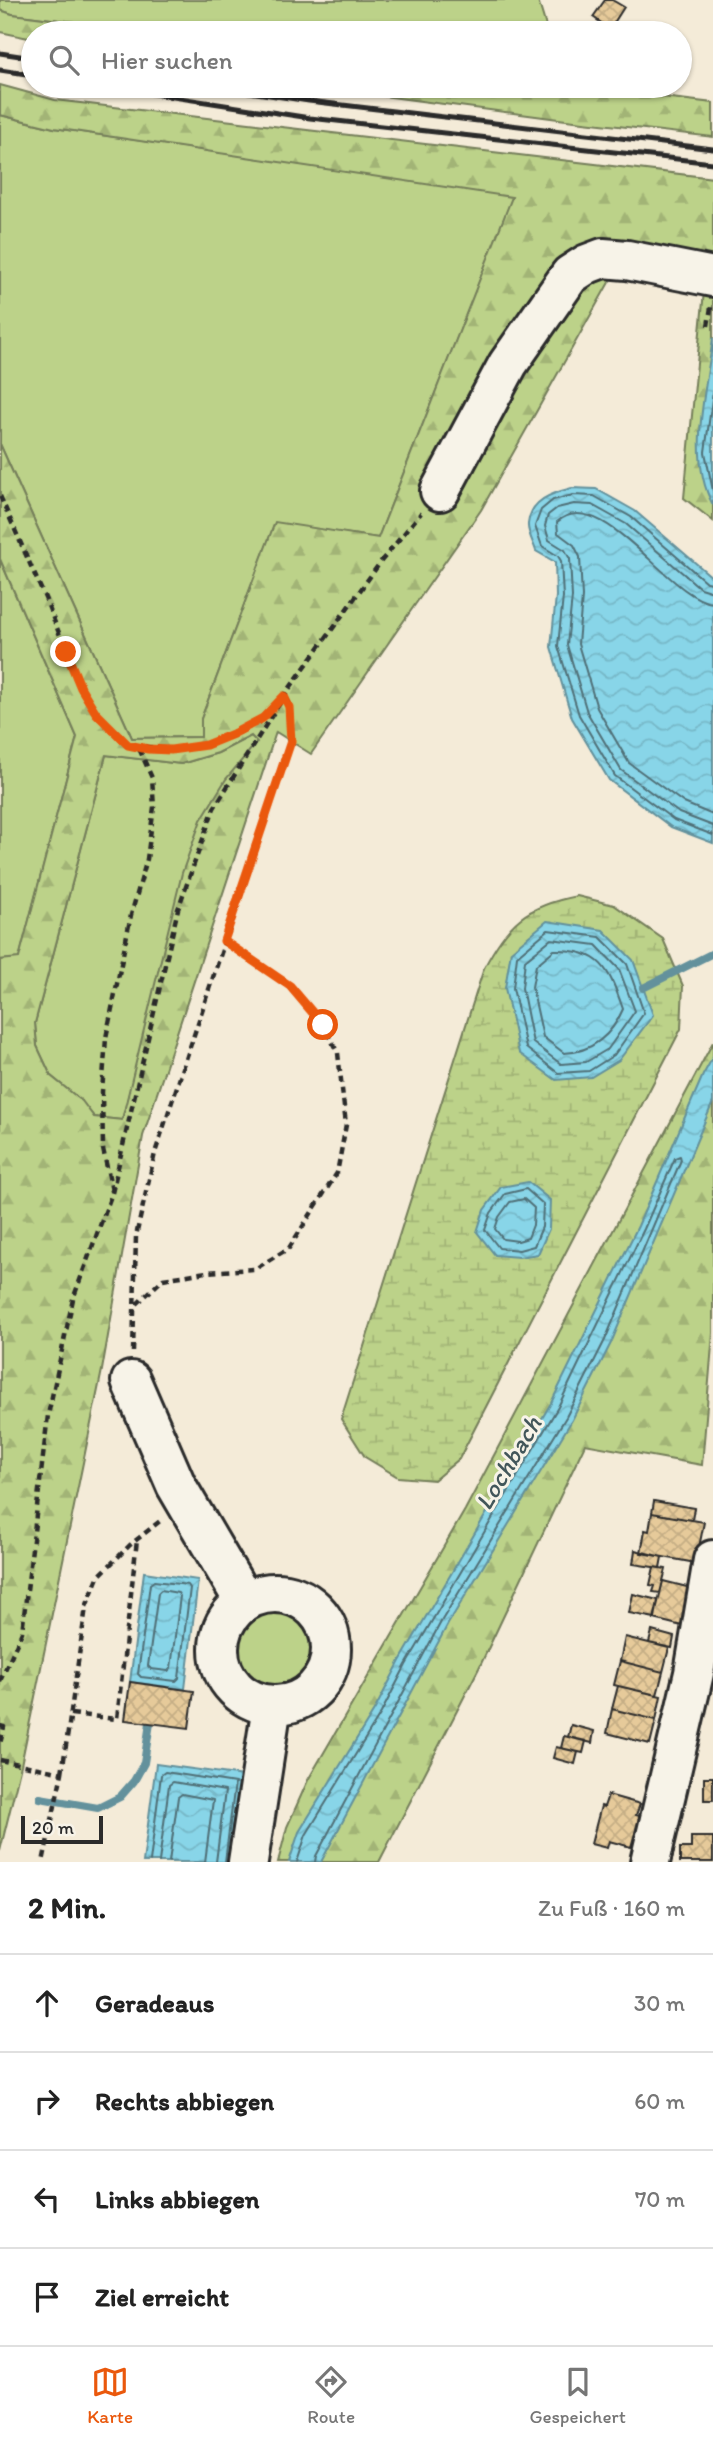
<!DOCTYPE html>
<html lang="de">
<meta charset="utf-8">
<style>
:root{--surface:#fff;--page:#f2f2f2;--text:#222;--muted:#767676;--line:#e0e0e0;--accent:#ea580c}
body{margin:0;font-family:Itim,sans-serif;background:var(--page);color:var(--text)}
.scale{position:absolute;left:21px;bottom:18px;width:82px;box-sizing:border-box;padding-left:7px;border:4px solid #2b2b2b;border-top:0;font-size:19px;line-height:24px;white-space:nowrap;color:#2b2b2b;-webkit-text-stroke:5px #f7f3e8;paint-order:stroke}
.stop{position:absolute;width:21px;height:21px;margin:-16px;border:5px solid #ea580c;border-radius:50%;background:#fff}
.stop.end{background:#ea580c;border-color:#fff;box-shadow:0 2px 7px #0008}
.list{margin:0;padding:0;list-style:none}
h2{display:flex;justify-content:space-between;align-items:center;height:91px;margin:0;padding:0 28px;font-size:30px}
h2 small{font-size:23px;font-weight:400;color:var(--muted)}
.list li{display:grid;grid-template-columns:46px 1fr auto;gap:21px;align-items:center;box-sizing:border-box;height:98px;padding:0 28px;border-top:2px solid var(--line)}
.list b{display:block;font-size:26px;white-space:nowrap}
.list em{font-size:23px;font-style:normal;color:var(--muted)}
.icon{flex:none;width:38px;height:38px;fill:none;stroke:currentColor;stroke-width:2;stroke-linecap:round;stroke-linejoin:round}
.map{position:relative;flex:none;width:713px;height:1862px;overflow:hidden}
.search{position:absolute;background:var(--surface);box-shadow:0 2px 5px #0004;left:21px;right:21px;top:21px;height:77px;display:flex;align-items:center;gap:18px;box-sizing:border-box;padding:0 24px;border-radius:38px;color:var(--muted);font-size:26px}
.sheet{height:483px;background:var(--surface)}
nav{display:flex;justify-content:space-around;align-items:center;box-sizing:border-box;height:98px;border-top:2px solid var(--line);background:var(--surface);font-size:19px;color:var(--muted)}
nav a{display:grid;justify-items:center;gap:4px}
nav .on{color:var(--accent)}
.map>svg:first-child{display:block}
</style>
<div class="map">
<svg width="713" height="1862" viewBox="0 0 713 1862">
<defs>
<pattern id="forest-firs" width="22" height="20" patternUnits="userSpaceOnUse" patternTransform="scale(1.75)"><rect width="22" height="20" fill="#bcd289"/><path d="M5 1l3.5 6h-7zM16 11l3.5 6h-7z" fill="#a2b476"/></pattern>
<pattern id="wetland-marsh" width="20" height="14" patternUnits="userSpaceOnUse" patternTransform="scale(1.75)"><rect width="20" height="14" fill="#bcd289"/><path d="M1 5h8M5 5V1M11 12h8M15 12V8" fill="none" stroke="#a2b476"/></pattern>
<pattern id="water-waves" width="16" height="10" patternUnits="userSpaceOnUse" patternTransform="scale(1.75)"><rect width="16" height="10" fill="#88d5e8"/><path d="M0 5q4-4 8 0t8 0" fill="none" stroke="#76b7c7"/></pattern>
<pattern id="building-cross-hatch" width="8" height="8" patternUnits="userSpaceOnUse" patternTransform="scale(1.75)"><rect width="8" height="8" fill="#e6ca9a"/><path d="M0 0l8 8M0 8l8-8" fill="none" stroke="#c5ae85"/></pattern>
</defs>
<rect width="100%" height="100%" fill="#f4ebd8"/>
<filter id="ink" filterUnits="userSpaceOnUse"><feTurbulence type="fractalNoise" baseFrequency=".0143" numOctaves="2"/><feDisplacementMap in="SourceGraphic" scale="14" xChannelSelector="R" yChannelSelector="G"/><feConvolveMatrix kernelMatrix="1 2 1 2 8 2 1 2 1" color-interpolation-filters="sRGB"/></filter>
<g filter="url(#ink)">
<!-- green -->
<path fill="#bcd289" stroke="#747e5a" stroke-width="2" d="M0,0H538L548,33H161L12,14L0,10Z
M0,115L54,128L513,196L378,538L275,523L201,719V737L132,738L0,444Z
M0,559L77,737L19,959L0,960Z
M251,736L257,742L242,761L137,1063L122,1120L94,1117L81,1101L51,1076L37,1046L35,1023L106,755L181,764L218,753Z
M226 1649a48 48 0 1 1 96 0a48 48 0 1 1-96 0Z"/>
<!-- forest -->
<path fill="url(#forest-firs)" stroke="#747e5a" stroke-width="2" fill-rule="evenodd" d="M0,10L12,14L161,33H33V39L0,32Z
M0,85L55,100L713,178V521L684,498L704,291L612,277L481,510L311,754L276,732L143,1136L102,1370L21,1765L0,1851V960L19,958L77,737L0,559V444L132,738L201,737V719L275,522L378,538L512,197L54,128L0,115ZM251,736L257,742L226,779L201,820L182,873L122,1120L94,1117L82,1101L51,1076L37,1046L35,1023L106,755L181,764L218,753Z
M307,86H569L713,103V137L566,120Z
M713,1042V1333L702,1465L585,1444L479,1668L379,1862H278L287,1827L308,1780L465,1510Z"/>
<!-- wetland -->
<path fill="url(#wetland-marsh)" stroke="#747e5a" stroke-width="2" d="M577,896L614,905L663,939L683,986L681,1029L459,1459L434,1480L398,1477L365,1457L341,1419L484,968C508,922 526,906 577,896Z"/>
<!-- water -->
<path fill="url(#water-waves)" stroke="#63919c" stroke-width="2" d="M713,338V505C687,458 706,390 713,338Z
M572,488L596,489L635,511L713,578V843L671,827L609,780L572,718L551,647L556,596L555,562L536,551C534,544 527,532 528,524C530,500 552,493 572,488Z
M547,921L603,930L633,960L653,1015L619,1060L591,1077L556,1080L519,1053L505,988L511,951Z
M713,1057V1102L611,1343L572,1420L448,1624L321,1862H289L299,1832L375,1709L400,1661L551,1403L638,1226L703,1075Z
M528,1182L550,1200L549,1229L538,1254L519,1257L495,1255L477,1232L484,1210L501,1187Z
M144,1572L198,1580L185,1689L130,1682Z
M156,1764L244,1776L231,1862H143Z"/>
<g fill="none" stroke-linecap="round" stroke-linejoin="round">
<!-- shore -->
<path stroke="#506f77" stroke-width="2" d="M713,392L705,452L713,491
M713,583L706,582L631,517L594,496L573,495L553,500L541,510L535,526L542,546L558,556L561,561L563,597L558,646L579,715L615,776L674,820L713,835
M713,592L700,588L626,524L592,505L574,504L557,508L548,515L545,526L549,540L565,550L570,559L572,597L567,645L587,712L621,770L679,813L713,826
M713,603C671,601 601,482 557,522L558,533L574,545L580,557L582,597L578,644L597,708L629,763L684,803L713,815
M548,930L600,937L627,964L644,1013L614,1055L589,1071L558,1073L526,1048L513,988L517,956Z
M551,939L596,945L619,969L635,1011L608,1049L586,1062L561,1064L533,1043L522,988L525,960Z
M554,950C601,949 609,969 623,1009C612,1035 592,1052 564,1053L543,1037L532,987L536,965Z
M526,1189L543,1204L542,1227L534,1246L519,1250L499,1248L485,1230L491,1213L505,1194Z
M524,1199L534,1208L533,1225L528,1238L518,1241L503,1239L495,1229L499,1217L510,1202Z
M154,1581L188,1585L190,1588L179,1678L176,1681L141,1677L138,1674L150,1584Z
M161,1590L178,1593L180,1596L171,1668L168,1671L151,1669L148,1666L158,1593Z
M150,1862L161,1775L165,1772L235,1783L225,1862
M159,1862L169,1785L173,1782L225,1791L216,1862
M169,1862L178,1797L182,1794L213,1800L205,1862
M297,1862L306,1835L381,1713L406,1665L558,1407L644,1229L675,1158L680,1156L681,1160L605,1340L566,1417L442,1620L316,1856L315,1862"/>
<!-- stream -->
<path stroke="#63919c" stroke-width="8" d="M643,988L713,953
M40,1798L98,1808L120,1797L134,1781L144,1763L150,1723"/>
</g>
<!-- building -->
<path fill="url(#building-cross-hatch)" stroke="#2b2b2b" stroke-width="2" d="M605,0H612L624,7L610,29L593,17Z
M654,1501L694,1508L692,1520L652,1513Z
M652,1513L704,1522L696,1563L641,1553L645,1530L649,1531Z
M635,1550L662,1557L660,1568L633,1564Z
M654,1567L666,1569L660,1593L653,1592L655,1586L650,1585Z
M663,1581L691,1588L682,1626L654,1619Z
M633,1594L658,1600L655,1618L629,1613Z
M652,1631L674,1637L672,1648L649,1643Z
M625,1637L669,1648L663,1672L620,1661Z
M620,1661L663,1672L657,1695L614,1685Z
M130,1682L194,1691L189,1728L125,1720Z
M618,1686L661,1696L656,1720L612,1709Z
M612,1709L656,1720L650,1744L607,1733Z
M571,1725L594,1731L592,1743L568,1737Z
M564,1736L586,1741L583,1753L561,1748Z
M556,1747L578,1752L575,1764L553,1758Z
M704,1777H713V1800H704Z
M608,1795L640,1804L636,1815L640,1816L631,1847L609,1841L607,1848L591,1844L601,1806L604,1807Z
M691,1837H713V1862H680V1848H691Z"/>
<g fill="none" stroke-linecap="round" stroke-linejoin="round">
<!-- minor casing -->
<g stroke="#2b2b2b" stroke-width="44">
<path id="minor" d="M440,491L508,364L570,275L587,264L603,258L627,260L713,277
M131,1381L176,1485L244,1601
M219 1649a56 56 0 1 1 112 0a56 56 0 1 1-112 0Z
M248,1862L272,1705
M650,1862L694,1673L713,1560"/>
</g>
<!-- path -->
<path stroke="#2b2b2b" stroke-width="4.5" stroke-dasharray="7 5" stroke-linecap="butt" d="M708,326L711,307
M0,496L45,598L81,688L96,713L128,745L171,750L206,745L233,735L263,718L279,701
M112,1191L103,1149L102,1092L106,1038L131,915L147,859L154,807L152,778L138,746
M137,1304L163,1279L206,1272L255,1269L289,1248L337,1173L346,1125L338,1053L323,1025L290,986L224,941
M133,1352L136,1236L155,1153L291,741L289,707L285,696
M0,1681L22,1632L48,1415L73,1299L112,1193L178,909L214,808L284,696L382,560L421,513
M71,1714L117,1719L137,1540
M0,1726L4,1727L0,1744
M0,1760L62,1773L43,1862
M62,1773L86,1607L98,1577L130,1545L160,1521"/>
<!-- minor -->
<use href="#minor" stroke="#f7f3e8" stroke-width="38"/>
<!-- rail -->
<path stroke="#2b2b2b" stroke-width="5" d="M0,53L33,58
M0,70L33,75
M102,86L310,118L713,163
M209,86L309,101L713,149"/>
</g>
</g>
<g fill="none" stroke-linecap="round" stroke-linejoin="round" filter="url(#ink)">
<!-- route -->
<path stroke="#ea580c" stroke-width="9" d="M66,652L81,688L96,713L128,745L148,749L171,750L206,745L233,734L263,718L284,696L289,707L291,741L224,941L290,986L323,1025"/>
</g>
<g text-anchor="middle" stroke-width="6" stroke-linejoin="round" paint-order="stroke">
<!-- water labels -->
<g font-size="26" font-style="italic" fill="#42565a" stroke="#f7f3e8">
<text transform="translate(508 1463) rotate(-59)" y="9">Lochbach</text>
</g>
</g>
</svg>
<div class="scale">20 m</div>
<div class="stop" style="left:323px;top:1025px"></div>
<div class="stop end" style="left:66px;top:652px"></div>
<div class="search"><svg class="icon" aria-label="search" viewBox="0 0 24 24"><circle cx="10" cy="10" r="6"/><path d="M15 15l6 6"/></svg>Hier suchen</div>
</div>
<section class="sheet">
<h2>2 Min.<small>Zu Fuß · 160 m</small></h2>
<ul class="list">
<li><svg class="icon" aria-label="ahead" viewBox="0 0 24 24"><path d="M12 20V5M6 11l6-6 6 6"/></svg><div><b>Geradeaus</b></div><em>30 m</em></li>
<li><svg class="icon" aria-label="right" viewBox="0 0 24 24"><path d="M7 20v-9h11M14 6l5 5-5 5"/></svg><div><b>Rechts abbiegen</b></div><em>60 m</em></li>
<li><svg class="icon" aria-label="left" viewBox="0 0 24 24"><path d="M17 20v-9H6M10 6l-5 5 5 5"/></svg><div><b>Links abbiegen</b></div><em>70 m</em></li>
<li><svg class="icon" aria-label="arrive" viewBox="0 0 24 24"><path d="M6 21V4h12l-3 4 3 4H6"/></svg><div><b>Ziel erreicht</b></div></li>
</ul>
</section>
<nav>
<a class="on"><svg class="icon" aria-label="map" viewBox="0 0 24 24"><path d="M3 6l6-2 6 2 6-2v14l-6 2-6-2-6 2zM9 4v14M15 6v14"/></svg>Karte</a>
<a><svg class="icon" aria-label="directions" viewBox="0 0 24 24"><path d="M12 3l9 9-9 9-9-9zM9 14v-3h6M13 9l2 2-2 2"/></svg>Route</a>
<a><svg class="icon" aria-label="saved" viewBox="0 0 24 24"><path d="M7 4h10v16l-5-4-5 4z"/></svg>Gespeichert</a>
</nav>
